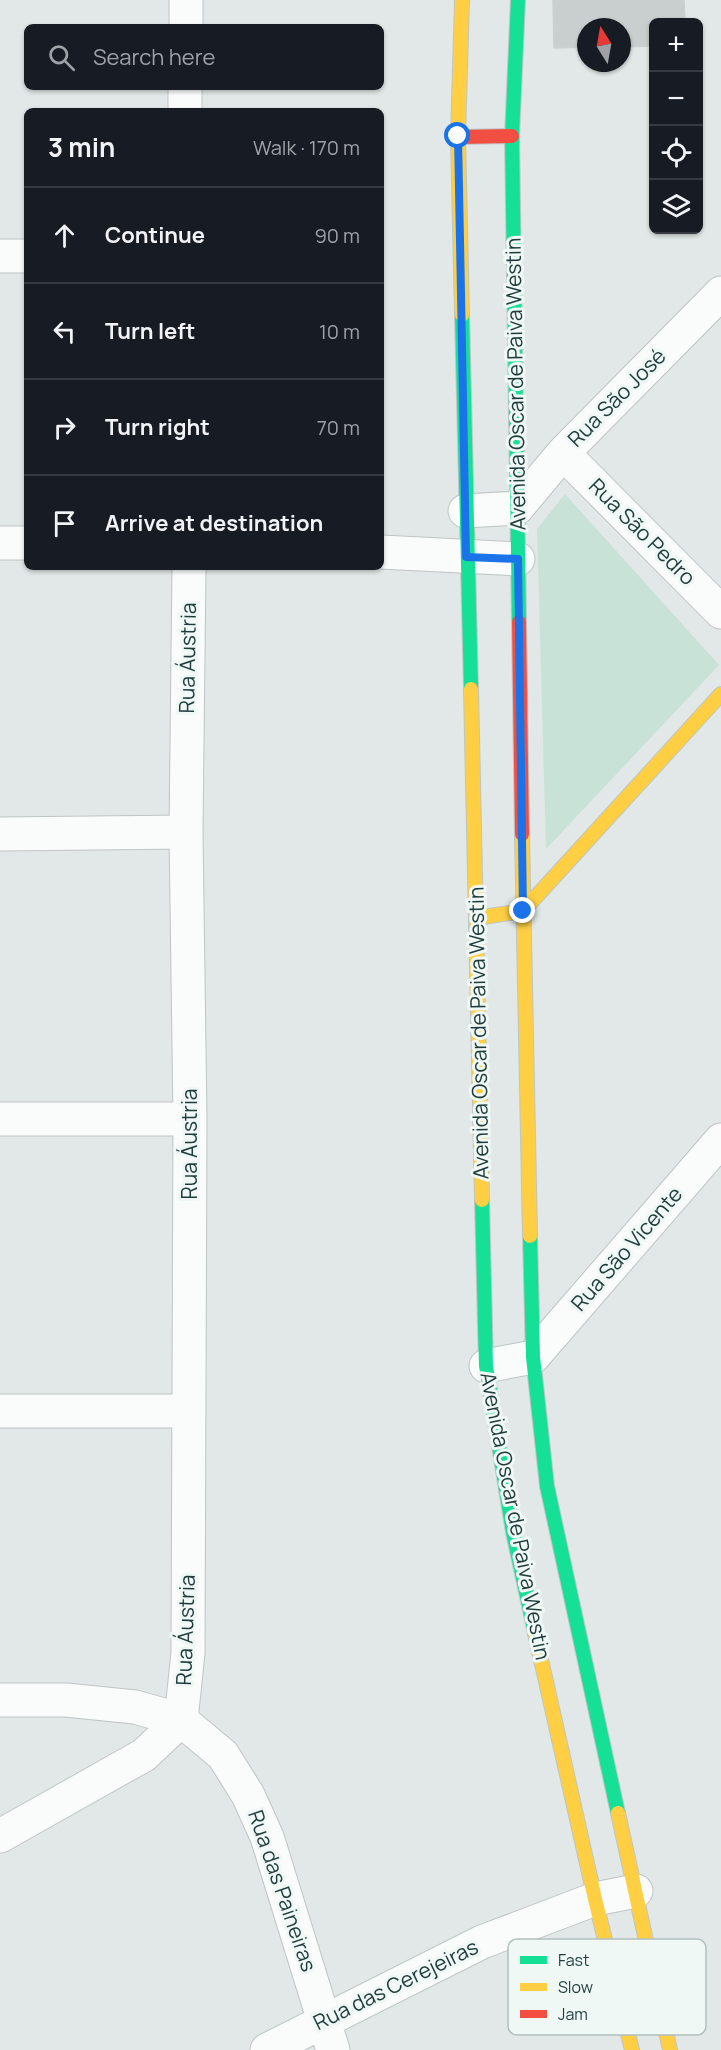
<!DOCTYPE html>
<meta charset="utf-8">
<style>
:root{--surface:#171b24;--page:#20242c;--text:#f1f3f6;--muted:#9ea1a6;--line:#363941}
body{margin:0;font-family:Manrope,sans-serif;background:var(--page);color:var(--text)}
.controls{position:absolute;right:18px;top:18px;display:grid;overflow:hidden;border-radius:9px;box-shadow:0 2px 4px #0004}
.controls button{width:54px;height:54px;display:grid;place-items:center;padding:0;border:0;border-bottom:2px solid var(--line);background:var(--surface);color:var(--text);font:30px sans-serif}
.compass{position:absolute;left:577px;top:18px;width:54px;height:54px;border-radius:50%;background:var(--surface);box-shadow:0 2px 4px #0004;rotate:349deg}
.stop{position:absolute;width:18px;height:18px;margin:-14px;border:4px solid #1a73e8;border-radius:50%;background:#fff}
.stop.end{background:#1a73e8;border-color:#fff;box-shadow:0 2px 6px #0008}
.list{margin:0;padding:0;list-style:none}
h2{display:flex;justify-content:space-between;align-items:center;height:78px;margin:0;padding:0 24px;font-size:26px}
h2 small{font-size:20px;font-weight:400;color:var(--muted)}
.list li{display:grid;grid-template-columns:39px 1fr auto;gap:18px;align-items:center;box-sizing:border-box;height:96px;padding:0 24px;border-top:2px solid var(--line)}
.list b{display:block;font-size:22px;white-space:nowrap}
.list em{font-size:20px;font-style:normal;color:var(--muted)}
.icon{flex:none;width:33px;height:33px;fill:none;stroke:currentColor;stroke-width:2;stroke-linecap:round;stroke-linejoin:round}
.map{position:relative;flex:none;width:721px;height:2050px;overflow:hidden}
.search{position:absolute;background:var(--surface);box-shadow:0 2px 4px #0004;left:24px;top:24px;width:360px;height:66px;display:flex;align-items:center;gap:15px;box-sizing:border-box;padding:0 21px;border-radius:9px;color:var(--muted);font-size:22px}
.panel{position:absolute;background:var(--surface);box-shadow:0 2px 4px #0004;left:24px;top:108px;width:360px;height:462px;border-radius:9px}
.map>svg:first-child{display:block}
</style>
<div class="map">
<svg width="721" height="2050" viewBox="0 0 721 2050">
<rect width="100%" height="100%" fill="#e1e8e7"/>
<!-- green -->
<path fill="#c9e2d8" d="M565,494L719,665L546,849L537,529Z"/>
<!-- building -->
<path fill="#c9cfce" stroke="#cad1d0" stroke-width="1.5" d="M553,0H684L685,22H654V46L622,47V27H586V47L554,48Z"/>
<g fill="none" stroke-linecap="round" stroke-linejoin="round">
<!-- street casing -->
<g stroke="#bec5c4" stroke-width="35">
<path id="street" d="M186,27V0
M185,111V87
M0,256H27
M563,453L721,612
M465,511L517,508L563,453L721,293
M0,543H27
M381,552L518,559
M0,834L186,832
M0,1119H190
M486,1366L533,1357L721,1140
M0,1411H189
M0,1700H66L135,1707L181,1720L223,1755L248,1795L267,1837L333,2050
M181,1720L188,1653L190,1119L186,832L189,567
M0,1836L144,1755L181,1720
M267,2050L482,1942L595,1899L636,1891"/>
</g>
<!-- fast casing -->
<g stroke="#bec6c5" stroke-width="16">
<path id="fast" d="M518,0L512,136L519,622
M462,315L471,689
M482,1200L486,1366L513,1532L535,1633
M530,1236L533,1357L547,1486L618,1813"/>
</g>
<!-- slow casing -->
<g stroke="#bec6c5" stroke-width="16">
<path id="slow" d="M462,0L458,137L462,315
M471,689L482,1200
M522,834L530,1236
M476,918L523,911L721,694
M535,1633L595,1899L632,2050
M618,1813L670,2050"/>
</g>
<!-- jam casing -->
<g stroke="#bec6c5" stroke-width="16">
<path id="jam" d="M458,137L512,136
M519,622L522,834"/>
</g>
<!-- street -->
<use href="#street" stroke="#fafcfb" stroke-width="33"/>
<!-- fast -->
<use href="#fast" stroke="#16e098" stroke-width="14"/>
<!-- slow -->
<use href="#slow" stroke="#ffcf43" stroke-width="14"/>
<!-- jam -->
<use href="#jam" stroke="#f24e42" stroke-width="14"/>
</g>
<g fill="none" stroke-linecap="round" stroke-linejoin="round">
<!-- route -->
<path stroke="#1a73e8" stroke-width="8" d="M458,136L466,557L518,559L523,911"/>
</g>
<g text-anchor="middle" stroke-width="6" stroke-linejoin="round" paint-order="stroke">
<!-- street labels -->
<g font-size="21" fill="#1f3c3b" stroke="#eff8f5">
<text transform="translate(516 384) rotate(-91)" y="7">Avenida Oscar de Paiva Westin</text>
<text transform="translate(617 398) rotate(-45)" y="7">Rua São José</text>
<text transform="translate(642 532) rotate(45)" y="7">Rua São Pedro</text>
<text transform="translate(188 658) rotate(-89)" y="7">Rua Áustria</text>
<text transform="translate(479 1033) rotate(-91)" y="7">Avenida Oscar de Paiva Westin</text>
<text transform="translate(190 1144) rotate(-90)" y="7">Rua Áustria</text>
<text transform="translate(627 1249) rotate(-49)" y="7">Rua São Vicente</text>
<text transform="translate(515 1516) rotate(79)" y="7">Avenida Oscar de Paiva Westin</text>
<text transform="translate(186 1630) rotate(-88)" y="7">Rua Áustria</text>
<text transform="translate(282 1891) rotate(71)" y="7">Rua das Paineiras</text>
<text transform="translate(396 1985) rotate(-26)" y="7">Rua das Cerejeiras</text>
</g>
</g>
<!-- legend -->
<rect x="508" y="1939" width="198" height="96" rx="9" fill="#eff8f5" stroke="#b1c0bd" stroke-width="1.5"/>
<rect x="520" y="1956" width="27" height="8" fill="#16e098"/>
<rect x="520" y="1983" width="27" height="8" fill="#ffcf43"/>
<rect x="520" y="2010" width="27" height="8" fill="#f24e42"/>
<g font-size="16" fill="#1f3c3b">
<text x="558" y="1966">Fast</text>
<text x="558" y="1993">Slow</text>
<text x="558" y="2020">Jam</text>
</g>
</svg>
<div class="controls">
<button>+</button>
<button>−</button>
<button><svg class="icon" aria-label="locate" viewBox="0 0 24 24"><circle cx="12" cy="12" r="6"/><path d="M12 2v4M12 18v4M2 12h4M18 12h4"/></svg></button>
<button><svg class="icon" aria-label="layers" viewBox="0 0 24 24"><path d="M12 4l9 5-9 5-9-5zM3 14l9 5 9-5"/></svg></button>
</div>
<svg class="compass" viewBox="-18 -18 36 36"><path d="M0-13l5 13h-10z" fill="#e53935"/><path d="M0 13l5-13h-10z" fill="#9ea1a6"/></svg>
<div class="stop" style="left:458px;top:136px"></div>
<div class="stop end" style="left:523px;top:911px"></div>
<div class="search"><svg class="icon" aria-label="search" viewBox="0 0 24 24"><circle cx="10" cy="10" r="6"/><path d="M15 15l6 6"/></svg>Search here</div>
<section class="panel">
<h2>3 min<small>Walk · 170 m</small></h2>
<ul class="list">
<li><svg class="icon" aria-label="ahead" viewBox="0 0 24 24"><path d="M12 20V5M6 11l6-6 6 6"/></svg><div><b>Continue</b></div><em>90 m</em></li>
<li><svg class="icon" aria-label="left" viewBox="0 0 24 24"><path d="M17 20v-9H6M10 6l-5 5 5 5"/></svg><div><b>Turn left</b></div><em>10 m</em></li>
<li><svg class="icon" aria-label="right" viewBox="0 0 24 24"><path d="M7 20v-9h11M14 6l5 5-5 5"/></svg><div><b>Turn right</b></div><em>70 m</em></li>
<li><svg class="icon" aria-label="arrive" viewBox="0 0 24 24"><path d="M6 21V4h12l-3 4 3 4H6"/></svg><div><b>Arrive at destination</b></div></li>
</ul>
</section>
</div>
